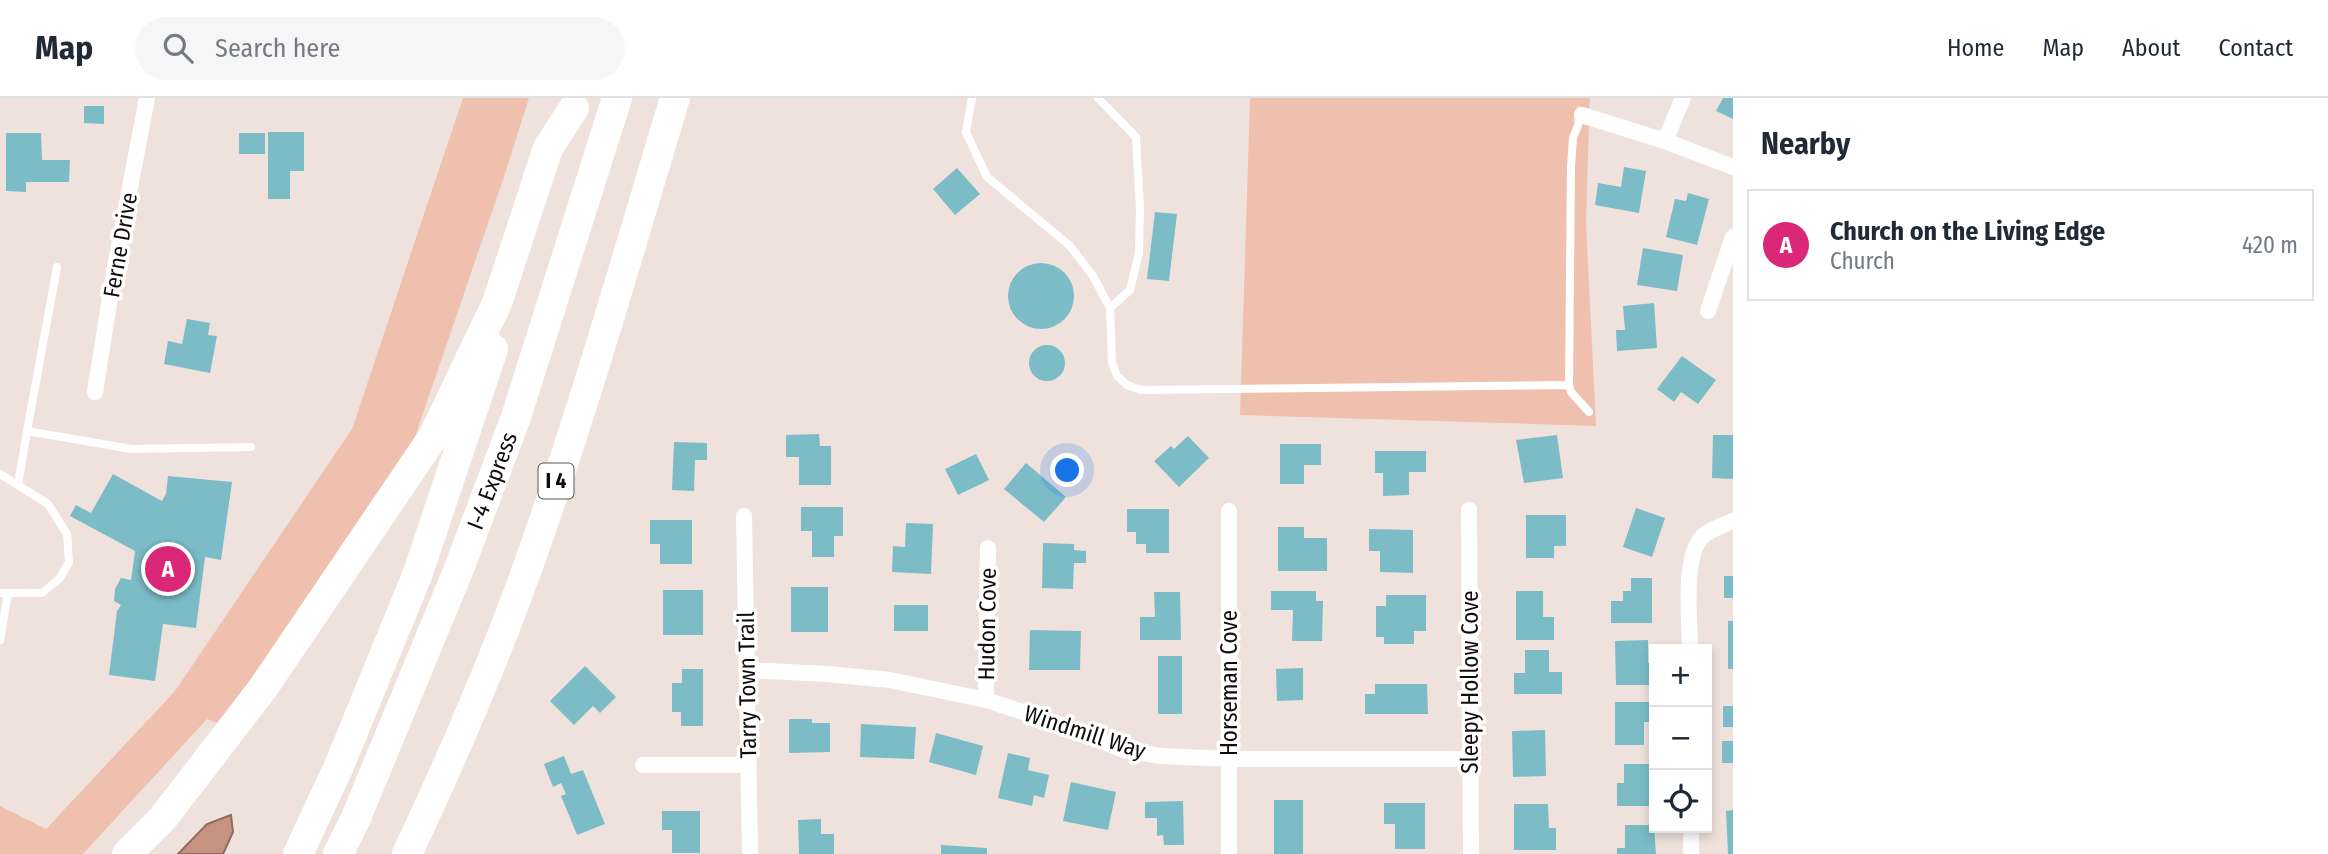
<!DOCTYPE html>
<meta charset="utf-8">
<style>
:root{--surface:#fff;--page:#f6f6f7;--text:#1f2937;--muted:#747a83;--line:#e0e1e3;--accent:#db2777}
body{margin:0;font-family:"Fira Sans Condensed",sans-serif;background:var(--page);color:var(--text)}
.controls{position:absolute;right:21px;bottom:21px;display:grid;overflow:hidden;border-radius:0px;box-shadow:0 4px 10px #0003}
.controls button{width:63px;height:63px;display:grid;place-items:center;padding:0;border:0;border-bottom:2px solid var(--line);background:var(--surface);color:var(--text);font:35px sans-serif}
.you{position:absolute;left:1068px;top:373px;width:24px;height:24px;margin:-18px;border:5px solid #fff;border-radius:50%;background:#1a73e8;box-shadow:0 0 0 10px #1a73e833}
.badge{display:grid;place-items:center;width:46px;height:46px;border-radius:50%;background:var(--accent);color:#fff;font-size:23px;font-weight:700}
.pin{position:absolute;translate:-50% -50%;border:4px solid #fff;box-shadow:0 2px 7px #0006}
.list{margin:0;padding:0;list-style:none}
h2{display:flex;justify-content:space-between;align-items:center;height:91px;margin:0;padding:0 28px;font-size:30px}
h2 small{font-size:23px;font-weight:400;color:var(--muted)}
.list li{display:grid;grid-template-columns:46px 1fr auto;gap:21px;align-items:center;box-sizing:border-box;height:112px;margin:0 14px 14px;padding:0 14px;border:2px solid var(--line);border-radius:0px}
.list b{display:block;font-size:26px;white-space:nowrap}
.list p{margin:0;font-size:23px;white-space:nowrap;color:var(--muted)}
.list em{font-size:23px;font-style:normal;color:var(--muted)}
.icon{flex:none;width:38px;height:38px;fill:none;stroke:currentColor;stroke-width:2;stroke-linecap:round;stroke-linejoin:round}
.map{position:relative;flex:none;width:1733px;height:756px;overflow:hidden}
header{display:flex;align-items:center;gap:42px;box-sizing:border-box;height:98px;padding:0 35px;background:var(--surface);border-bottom:2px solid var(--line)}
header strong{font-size:33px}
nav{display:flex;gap:38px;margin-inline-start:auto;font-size:24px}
.search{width:490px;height:63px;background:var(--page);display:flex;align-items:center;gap:18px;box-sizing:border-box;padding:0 24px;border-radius:38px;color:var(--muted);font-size:26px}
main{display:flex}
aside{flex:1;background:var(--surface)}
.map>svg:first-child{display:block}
</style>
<header>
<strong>Map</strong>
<div class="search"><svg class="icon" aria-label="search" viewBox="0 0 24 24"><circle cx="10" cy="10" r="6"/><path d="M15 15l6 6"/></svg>Search here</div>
<nav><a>Home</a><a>Map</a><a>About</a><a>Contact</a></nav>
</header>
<main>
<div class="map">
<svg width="1733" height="756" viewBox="0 0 1733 756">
<rect width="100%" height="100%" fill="#efe2dd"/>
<!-- green -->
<path fill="#f0c0af" d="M463,0H529L504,79L406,365L224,628L207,621L83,756H0V708L46,731L175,593L352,331Z
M1250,0H1590L1589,11L1577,8L1573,23L1589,28L1586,125L1596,328L1240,317Z"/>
<!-- water -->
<path fill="#c69380" stroke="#8f6a5d" stroke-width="2" d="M231,717L233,734L223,756H178L207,726Z"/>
<!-- building -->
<path fill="#7bbcc7" d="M1723,0H1733V21L1716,13Z
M84,8H104V26L84,25Z
M268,34H304V73H290V101H268Z
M6,35H41L42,62H70L69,84H26V94L6,93Z
M239,35H265V56H239Z
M1624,69L1646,73L1639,115L1595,107L1598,85L1621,89Z
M957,70L980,96L955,117L933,91Z
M1688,95L1709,101L1697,147L1666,139L1675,101L1686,103Z
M1155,114L1177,116L1169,183L1147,181Z
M1643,150L1683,157L1677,193L1637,187Z
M1008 198a33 33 0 1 1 66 0a33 33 0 1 1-66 0Z
M1654,205L1657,250L1617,253L1616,232H1625L1623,208Z
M187,221L210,225L208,237L217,238L210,275L164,266L168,243L182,246Z
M1029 265a18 18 0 1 1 36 0a18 18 0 1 1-36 0Z
M1682,258L1716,282L1698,306L1681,294L1674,304L1657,291Z
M819,336L820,348H831V387H799V359H786V337Z
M1557,337L1563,380L1524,385L1516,342Z
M1713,337H1733V381L1712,380Z
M1188,338L1209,360L1179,389L1154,363L1171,348L1174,351Z
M674,344L707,345V362H695L694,393L672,392Z
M1280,346H1321V367H1304V386H1280Z
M1375,353H1426V374H1409V397L1383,398V375H1375Z
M976,356L989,382L958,397L945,371Z
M1026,365L1066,399L1044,424L1004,391Z
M113,376L162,403L166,396L168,378L232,384L221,462L205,459L196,530L163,526L155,583L109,577L117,513L121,507L114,503L115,491L121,480L131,482L135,453L70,418L76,407L91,415Z
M801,409H843V438H834V459H812V433H801Z
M1636,410L1665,420L1652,459L1623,449Z
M1127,411H1169V455H1146V446H1136V434H1127Z
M1526,417H1566V448H1554V460H1526Z
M650,422H692V466H660V446H650Z
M906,425L933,426L931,476L892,474L893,448L905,449Z
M1278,429H1304V440H1327V473H1278Z
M1369,431L1413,432V475L1380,474V453H1369Z
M1043,445L1074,446V452L1086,453V465H1074L1073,491L1042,490Z
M1724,478H1733V500H1724Z
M1631,480H1652V525H1611V503H1623V493H1631Z
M791,489H828V534H791Z
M663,492H703V537H663Z
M1271,493H1316V503H1323L1322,543H1292L1293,512H1271Z
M1516,493H1543V519H1554V542H1516Z
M1154,494H1180L1181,542H1140V519H1155Z
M1386,497H1426V533H1414V546H1384V539H1376V508H1386Z
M894,507H928V533H894Z
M1728,523H1733V571H1728Z
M1030,532L1081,533L1080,572H1029Z
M1648,542V565H1654V587H1616L1615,543Z
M1525,552H1549V574H1562V596H1514V575H1525Z
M1158,558H1182V616H1158Z
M585,568L616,599L600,615L593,608L574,627L550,603Z
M1303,570V602L1277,603L1276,571Z
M682,571H703V628H681V614H672V585H682Z
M1375,586H1427L1428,616H1365V596H1375Z
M1615,604H1654V624H1644V647H1615Z
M1723,608H1733V629H1723Z
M789,621H812V625H830V654L789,655Z
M861,626L916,629L914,661L860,659Z
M1545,632L1546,678L1513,679L1512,633Z
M936,635L983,648L976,677L929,664Z
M1722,643H1733V665H1722Z
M1008,655L1030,660L1028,672L1049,677L1044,700L1034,697L1032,708L998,700Z
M564,658L571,676L583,672L605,726L577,737L561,698L566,696L561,685L553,689L544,666Z
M1624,666H1654V708H1617V685H1624Z
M1071,684L1116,694L1108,732L1063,723Z
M1274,702H1303V756H1274Z
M1183,703L1184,747H1164L1163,737L1157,738V720H1145V704Z
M1384,705H1425V751H1395V726H1384Z
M1514,706H1548L1549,730H1556V752H1514Z
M1733,712V756H1728L1726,713Z
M662,713H700V755H672V732H662Z
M821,721V736H834V756H799L798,722Z
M1625,727H1654L1656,756H1617V750H1625Z
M941,747L987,750V756H941Z"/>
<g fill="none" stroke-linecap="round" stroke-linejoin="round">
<!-- service -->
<path stroke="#fff" stroke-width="8" d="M972,0L966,34L987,79L1070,148L1093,178L1110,210L1112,264L1117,278L1127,287L1141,292L1569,287
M1098,0L1136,39L1140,111L1139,155L1130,192L1110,210
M1582,17L1573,40L1571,68L1569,287L1571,294L1589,314
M27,333L57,169
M0,376L48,406L67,436L69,464L60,480L42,495H0
M18,387L27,333L131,351L251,349
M0,542L8,495"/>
<!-- minor -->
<path stroke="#fff" stroke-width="16" d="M1582,17L1665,43L1733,69
M1665,43L1683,0
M1708,213L1733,139
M95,294L114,174L147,0
M1469,412L1471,756
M1229,413V756
M744,418L750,756
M1690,551C1690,523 1682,458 1703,438C1711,431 1723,427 1733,423
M746,572L827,576L890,582L986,602L1053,624L1124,652L1161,658L1229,661H1470
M986,602L988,450
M643,667H749
M1691,730V756"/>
<!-- motorway -->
<g stroke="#fff" stroke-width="30">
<path d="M127,756L163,720L263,590L433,339L497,205L548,50L574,10"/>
<path d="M298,756L339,668L418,475L493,251"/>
<path id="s1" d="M338,756L355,722L458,473L516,319L617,0"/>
<path d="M407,756C456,652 502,545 539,437C589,293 631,146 675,0"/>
</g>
</g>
<g text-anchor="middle" stroke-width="7" stroke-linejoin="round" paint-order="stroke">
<!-- shield labels -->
<rect fill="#fff" stroke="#585554" stroke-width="2" x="538.5" y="365.5" width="35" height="35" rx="5"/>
<g font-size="21" font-weight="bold" fill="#100c0b">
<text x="556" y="390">I 4</text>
</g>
<!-- street labels -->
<g font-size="23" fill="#100c0b" stroke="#fff">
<text transform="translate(120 147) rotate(-80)" y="8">Ferne Drive</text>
<text dy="8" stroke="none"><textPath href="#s1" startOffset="404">I-4 Express</textPath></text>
<text transform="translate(987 526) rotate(-89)" y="8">Hudon Cove</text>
<text transform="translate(1470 584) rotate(-90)" y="8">Sleepy Hollow Cove</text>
<text transform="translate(1229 585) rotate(-90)" y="8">Horseman Cove</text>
<text transform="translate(747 587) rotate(-91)" y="8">Tarry Town Trail</text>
<text transform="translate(1085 634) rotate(18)" y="8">Windmill Way</text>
</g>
</g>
</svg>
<div class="controls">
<button>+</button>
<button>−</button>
<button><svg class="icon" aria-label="locate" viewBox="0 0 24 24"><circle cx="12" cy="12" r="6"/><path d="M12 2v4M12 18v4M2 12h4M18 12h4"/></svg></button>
</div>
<div class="you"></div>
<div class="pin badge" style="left:168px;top:471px">A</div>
</div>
<aside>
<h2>Nearby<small></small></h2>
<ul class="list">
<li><span class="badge">A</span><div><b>Church on the Living Edge</b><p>Church</p></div><em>420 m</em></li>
</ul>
</aside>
</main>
